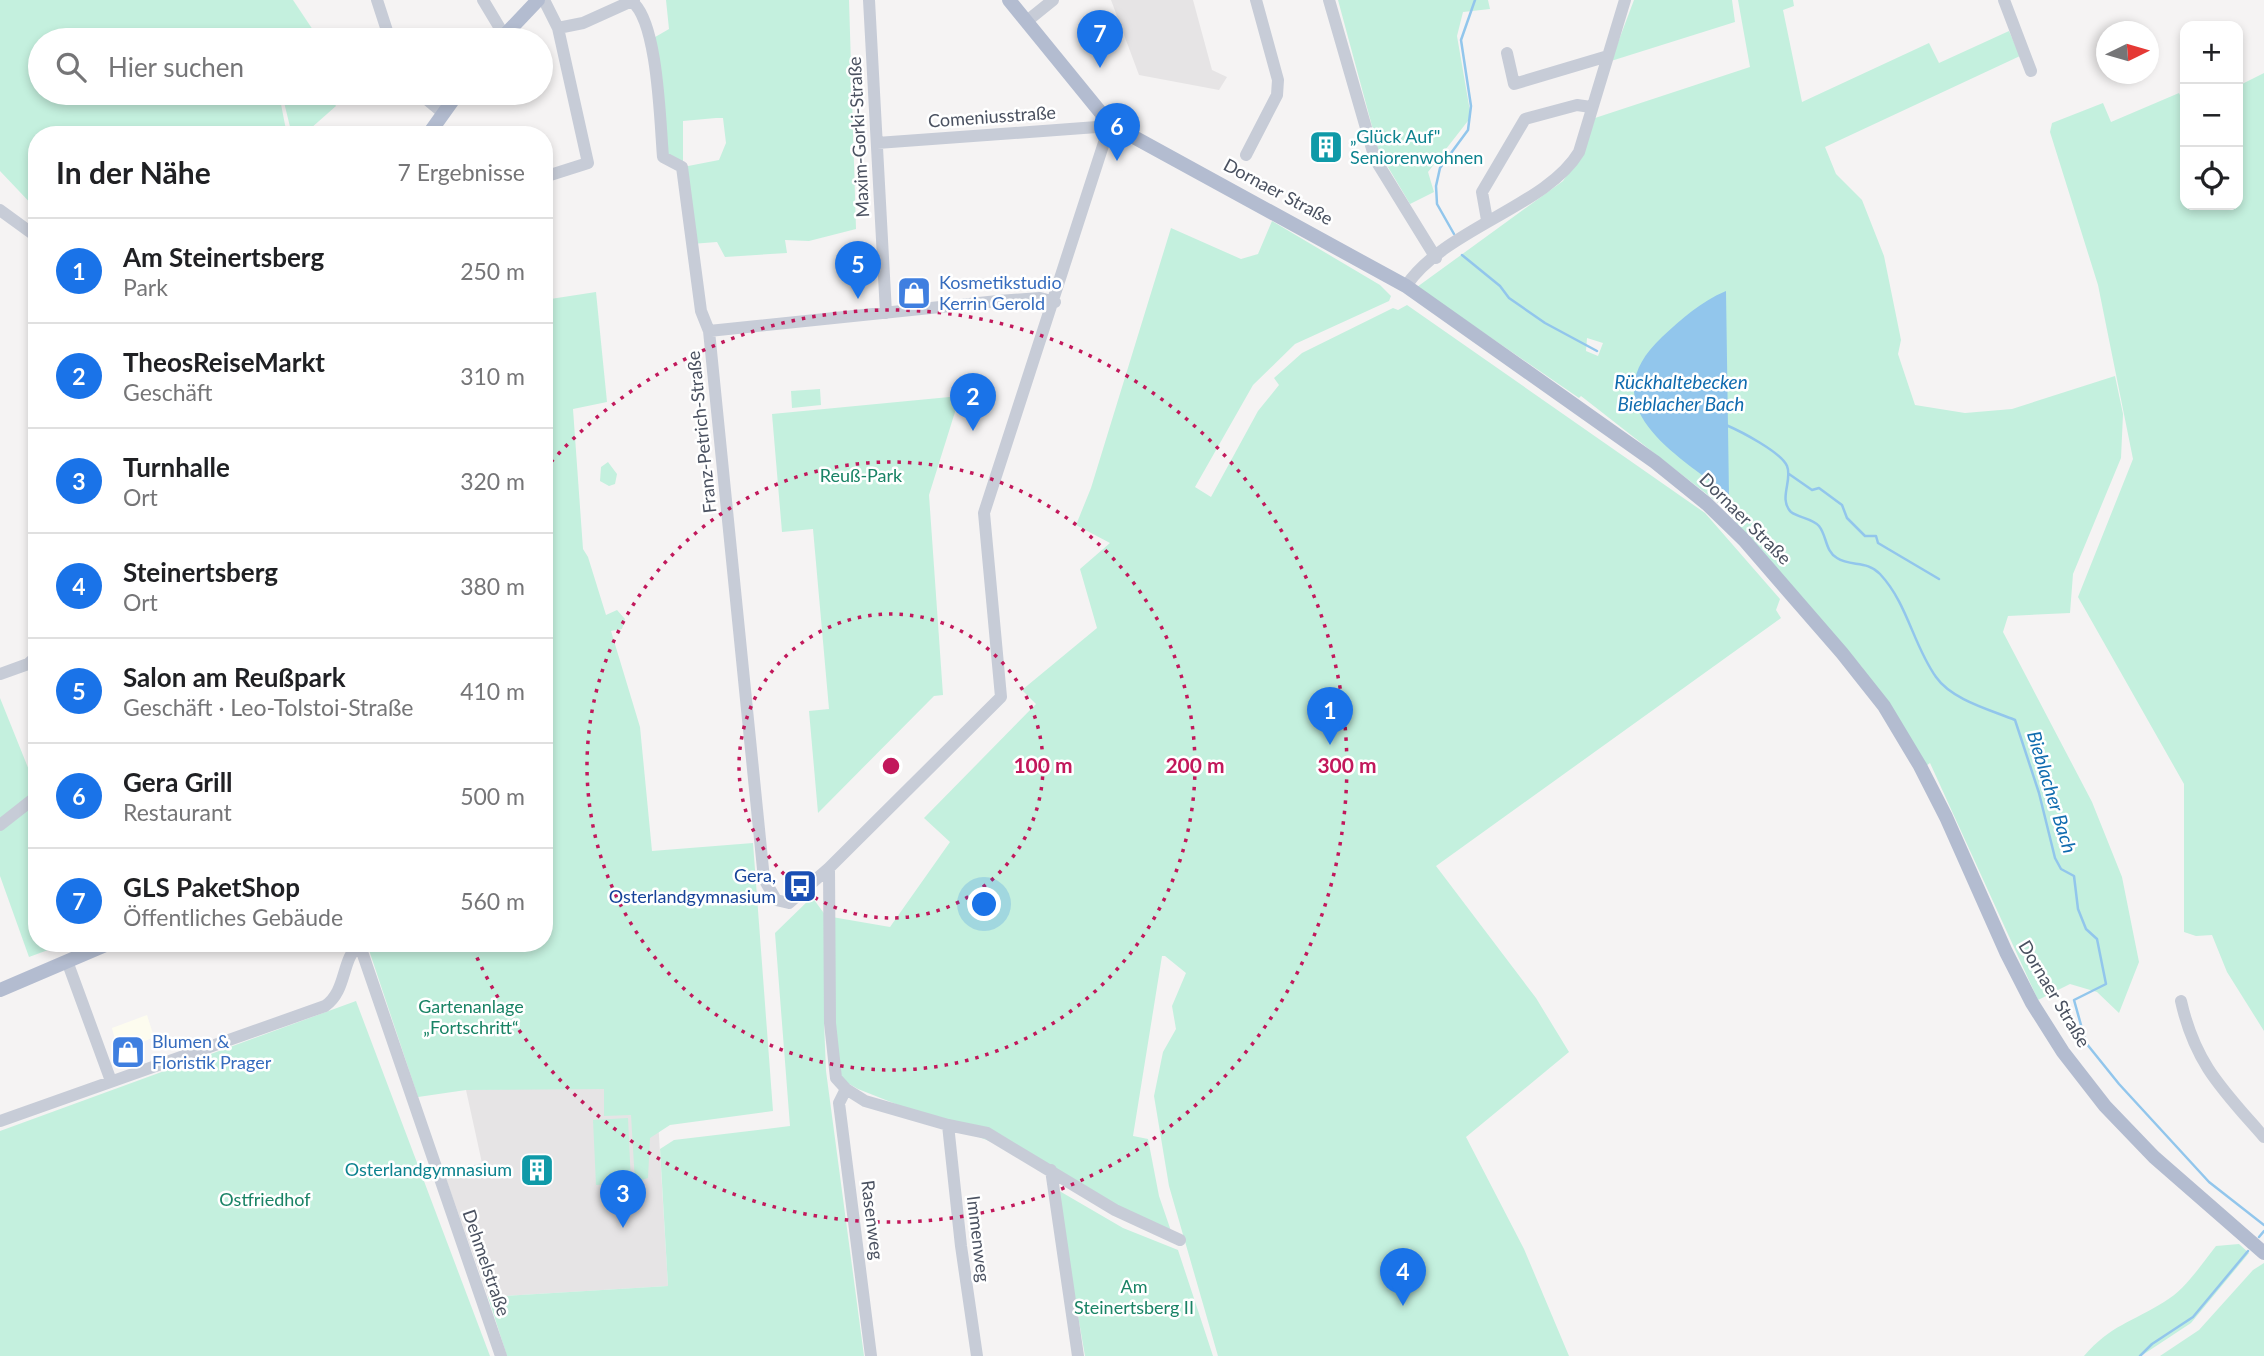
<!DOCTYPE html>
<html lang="de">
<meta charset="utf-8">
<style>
:root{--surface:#fff;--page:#f2f2f2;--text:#202124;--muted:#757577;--line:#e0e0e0;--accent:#1a73e8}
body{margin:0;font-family:Lato,sans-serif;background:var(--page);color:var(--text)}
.controls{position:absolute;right:21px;top:21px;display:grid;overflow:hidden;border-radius:14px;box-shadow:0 4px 10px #0003}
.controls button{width:63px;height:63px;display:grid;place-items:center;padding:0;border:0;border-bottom:2px solid var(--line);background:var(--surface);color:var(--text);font:35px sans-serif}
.compass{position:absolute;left:2096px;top:21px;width:63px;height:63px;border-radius:50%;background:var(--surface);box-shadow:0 4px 10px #0003;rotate:85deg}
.you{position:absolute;left:985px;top:905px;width:24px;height:24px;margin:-18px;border:5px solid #fff;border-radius:50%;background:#1a73e8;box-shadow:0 0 0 10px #1a73e833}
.badge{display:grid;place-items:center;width:46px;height:46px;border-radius:50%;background:var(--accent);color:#fff;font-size:23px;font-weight:700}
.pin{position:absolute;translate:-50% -58px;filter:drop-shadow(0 2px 4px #0008)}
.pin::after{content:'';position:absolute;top:37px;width:24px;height:21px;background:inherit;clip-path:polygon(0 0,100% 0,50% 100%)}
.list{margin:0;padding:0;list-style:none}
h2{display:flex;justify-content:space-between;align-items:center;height:91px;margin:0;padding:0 28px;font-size:30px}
h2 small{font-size:23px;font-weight:400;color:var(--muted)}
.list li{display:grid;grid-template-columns:46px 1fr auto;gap:21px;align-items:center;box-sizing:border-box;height:105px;padding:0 28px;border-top:2px solid var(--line)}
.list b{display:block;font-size:26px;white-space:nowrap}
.list p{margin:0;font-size:23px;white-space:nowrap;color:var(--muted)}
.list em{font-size:23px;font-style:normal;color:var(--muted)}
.icon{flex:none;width:38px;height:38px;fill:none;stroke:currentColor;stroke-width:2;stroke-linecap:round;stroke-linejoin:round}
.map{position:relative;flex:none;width:2264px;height:1356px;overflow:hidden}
.search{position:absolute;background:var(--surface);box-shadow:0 4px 10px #0003;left:28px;top:28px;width:525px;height:77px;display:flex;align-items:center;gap:18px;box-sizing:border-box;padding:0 24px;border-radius:38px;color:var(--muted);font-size:26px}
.panel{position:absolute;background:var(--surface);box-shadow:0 4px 10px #0003;left:28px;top:126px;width:525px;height:826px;border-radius:28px}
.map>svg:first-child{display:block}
</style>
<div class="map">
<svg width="2264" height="1356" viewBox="0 0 2264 1356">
<rect width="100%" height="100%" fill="#f5f3f3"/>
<!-- commercial -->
<path fill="#fdfcef" d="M147,1015L154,1037L143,1042L136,1036L116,1044L112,1028Z"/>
<!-- education -->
<path fill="#e6e4e5" d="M1111,0H1193L1212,70L1227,77L1219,90L1139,75Z
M656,1086L668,1286L488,1297L444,1173L482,1163L466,1090Z"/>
<!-- green -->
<path fill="#c4f0de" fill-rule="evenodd" d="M0,0H293L313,30L298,40H40V93H327L336,106L310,129L316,135H292L283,98L280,99L287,135H37V210L0,171Z
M666,0H849L856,229L809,241L785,240L787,253L725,257L717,242L691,244L682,167L663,157L650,40L669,29ZM716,118H723L726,143L719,160L683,167V121Z
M1338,0H1488L1490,9L1463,12L1457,36L1471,117L1428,172L1434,192L1410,204L1379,152Z
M1634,0H1732L1735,22L1611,61Z
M1738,0H1793L1794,6L1783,10L1802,102L1929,43L1939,63L2009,31L2020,56L1825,147L1836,174L1862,200L1884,256L1901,340L1898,354L1915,405L1965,413L2012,409L2115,376L2123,414L2121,458L2073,574L2070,613L2008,616L2003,632L2092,802L2122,877L2139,962L2119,1013L2097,992L2070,984L2038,1000L1930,763L1926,766L1861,666L1722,506L1581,396L1579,398L1417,287L1563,181L1586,145L1595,118L1750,67ZM1587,338L1603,343L1598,356L1586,351Z
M2264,73V1031L2227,972L2212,935L2196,936L2184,932V784L2078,597L2133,459L2098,285L2050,132L2052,123L2103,103L2111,122L2179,93L2185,106V205H2238V86Z
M1272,221L1380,285L1391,296L1389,301L1295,344L1253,385L1195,487L1211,497L1258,411L1279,385L1274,378L1302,353L1393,308L1398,310L1407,305L1705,513L1780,599L1776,610L1781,618L1436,866L1536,998L1569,1052L1466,1137L1524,1249L1569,1356H1218L1169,1186L1154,1096L1163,1052L1176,1029L1172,1006L1186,973L1165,956H1162L1133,1136L1148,1139L1159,1196L1171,1231L1120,1208L1052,1166L858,1089L844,1081L836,1071L832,917L890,927L950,842L924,818L1036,704L1022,690L1097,628L1080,569L1110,543L1076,525L1091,488L1171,228L1241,259L1258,254Z
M596,292L607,402L573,409L583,549L588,557L606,615L617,610L625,619L622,629L611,631L640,727L652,851L753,843L773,1111L670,1125L650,1138L648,1178L635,1182L631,1115L604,1116V1089L466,1090L418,1097L367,944L544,943V300Z
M820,389L821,405L792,408L791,391Z
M960,396L929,495L943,695L934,696L818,813L809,711L829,709L813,529L782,532L772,414Z
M608,462L617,474L615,484L609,486L600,481L601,467Z
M0,698L37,790V943H67L29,957L0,876Z
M812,897L826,916L824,1022L826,1071L864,1356H507L488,1297L668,1286L660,1149L674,1140L790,1126L775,933Z
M356,1001L490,1356H0V1131Z
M628,1118L631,1183L596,1185L593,1120Z
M1056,1189L1123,1228L1178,1250L1213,1356H1085Z
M2239,1244L2249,1253L2191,1323L2141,1356H2084C2111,1325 2132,1322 2164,1302C2186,1289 2200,1266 2216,1246Z
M2264,1263V1356H2160L2199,1330L2253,1270Z"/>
<!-- water -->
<path fill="#92c6ec" d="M1726,291L1729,495C1676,454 1589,406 1662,337C1683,318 1700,302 1726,291Z"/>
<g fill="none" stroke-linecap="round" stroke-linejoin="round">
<!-- stream -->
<path stroke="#92c6ec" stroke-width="2.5" d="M1454,234L1437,204L1436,186L1440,168L1468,130L1471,106L1461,40L1475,0
M1462,255L1500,286L1509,298L1545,323L1597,351
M1726,425C1740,431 1781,452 1787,466C1793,480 1778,499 1791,512C1799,518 1812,518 1819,526C1827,536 1825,551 1837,558C1851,567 1867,560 1880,574C1908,604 1913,645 1936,677C1952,700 1991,710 2015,720L2039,793L2055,858L2061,869L2074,876L2078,909L2086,929L2097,939L2106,984L2074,1000L2086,1043L2119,1084L2209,1182L2264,1225
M1789,474L1812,490L1819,488L1842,505L1847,518L1865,536H1876L1878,543L1939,579
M2259,1237L2264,1231
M2140,1356L2152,1344L2193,1317L2248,1251"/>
<!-- minor -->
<path stroke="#c7ccd7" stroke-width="12" d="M377,0L390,40
M483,0L504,35
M544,0L558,28L588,163L544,177
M869,0L886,313
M1329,0L1375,159L1436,258
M2004,0L2031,71
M631,1C658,19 660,123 663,157L682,167L701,311L709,331L764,879L776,900L789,903L829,868L1001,697L984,513L1110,124
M1027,21L1053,0
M558,28L583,23L634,0
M1507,53L1514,84L1608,56
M419,93L443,113
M877,143L1097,127L1110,124
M1246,155L1277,95L1278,80L1256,0
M0,210L37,237
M1487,220L1482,192L1525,119L1577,105L1591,107
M1406,286C1444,229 1547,206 1579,152L1625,0
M709,331L998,301L1040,298L1055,302
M0,674L28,664L37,656
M0,825L37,796
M829,868L830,1023L836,1078L846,1089L865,1101L948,1125L987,1133L1115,1210L1180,1240
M359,943L501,1356
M67,961L111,1081
M2181,1001C2195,1064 2223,1090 2264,1137
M846,1089L839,1103L871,1356
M0,1121L325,1006C347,991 341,960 359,944
M948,1125L961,1246L977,1356
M1051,1170L1078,1356"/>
<!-- major -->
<path stroke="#b3bcd0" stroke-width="14" d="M1009,0L1110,124L1406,286L1655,462L1707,504L1744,540L1842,653L1884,706L1920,766L1946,817L2006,952L2032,1003L2063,1052L2105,1106L2154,1157L2264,1253
M500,40L538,0
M428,135L458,93
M0,990L110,943"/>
</g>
<!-- distance rings -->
<g fill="none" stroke="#c2185b" stroke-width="3.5" stroke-dasharray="3.5 7">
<circle cx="891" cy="766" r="152"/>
<circle cx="891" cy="766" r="304"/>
<path d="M544 470A456 456 0 1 1 471 944"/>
</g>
<!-- icons -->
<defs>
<g id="building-square" transform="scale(1.75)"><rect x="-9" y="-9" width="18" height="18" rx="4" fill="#0f9aa8" stroke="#fff"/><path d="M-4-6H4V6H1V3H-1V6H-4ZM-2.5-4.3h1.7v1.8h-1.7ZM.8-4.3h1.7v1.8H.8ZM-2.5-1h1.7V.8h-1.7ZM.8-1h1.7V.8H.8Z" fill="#fff"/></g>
<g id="shop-square" transform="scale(1.75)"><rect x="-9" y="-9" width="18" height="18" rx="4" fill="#3f7fe0" stroke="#fff"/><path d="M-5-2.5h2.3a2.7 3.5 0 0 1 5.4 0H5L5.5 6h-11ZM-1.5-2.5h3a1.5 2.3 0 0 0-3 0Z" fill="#fff"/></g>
<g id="bus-square" transform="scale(1.75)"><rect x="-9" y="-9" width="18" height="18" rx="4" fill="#1a4fb4" stroke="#fff"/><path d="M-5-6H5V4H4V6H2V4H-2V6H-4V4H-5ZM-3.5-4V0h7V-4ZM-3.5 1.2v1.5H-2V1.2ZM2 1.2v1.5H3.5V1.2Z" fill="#fff"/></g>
</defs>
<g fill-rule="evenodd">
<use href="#building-square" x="1326" y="147"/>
<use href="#shop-square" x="914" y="293"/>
<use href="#bus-square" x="800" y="886"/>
<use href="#shop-square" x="128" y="1052"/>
<use href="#building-square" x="537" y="1170"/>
</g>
<g text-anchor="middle" stroke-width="5" stroke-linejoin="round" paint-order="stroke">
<!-- street labels -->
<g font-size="18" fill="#4a5160" stroke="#fff">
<text transform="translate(992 117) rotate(-4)" y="6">Comeniusstraße</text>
<text transform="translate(859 137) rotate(-93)" y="6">Maxim-Gorki-Straße</text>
<text transform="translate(1278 192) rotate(28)" y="6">Dornaer Straße</text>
<text transform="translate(702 432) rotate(-96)" y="6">Franz-Petrich-Straße</text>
<text transform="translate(1745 519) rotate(45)" y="6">Dornaer Straße</text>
<text transform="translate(2054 994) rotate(59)" y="6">Dornaer Straße</text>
<text transform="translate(872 1220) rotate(83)" y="6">Rasenweg</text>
<text transform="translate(978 1239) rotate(83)" y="6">Immenweg</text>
<text transform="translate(486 1263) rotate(71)" y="6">Dehmelstraße</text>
</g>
<!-- culture labels -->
<g font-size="18" fill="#0d838f" stroke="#fff" text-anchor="start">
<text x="1350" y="143">„Glück Auf"<tspan x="1350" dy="21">Seniorenwohnen</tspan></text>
<text x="512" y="1176" text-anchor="end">Osterlandgymnasium</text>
</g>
<!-- shop labels -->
<g font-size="18" fill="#366cbe" stroke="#fff" text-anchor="start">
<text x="939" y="289">Kosmetikstudio<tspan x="939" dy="21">Kerrin Gerold</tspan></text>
<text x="152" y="1048">Blumen &amp;<tspan x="152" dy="21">Floristik Prager</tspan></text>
</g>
<!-- park labels -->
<g font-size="18" fill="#198365" stroke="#fff">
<text x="861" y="482">Reuß-Park</text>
<text x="471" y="1013">Gartenanlage<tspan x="471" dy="21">„Fortschritt“</tspan></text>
<text x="265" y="1206">Ostfriedhof</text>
<text x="1134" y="1293">Am<tspan x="1134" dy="21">Steinertsberg II</tspan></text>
</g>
<!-- transit labels -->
<g font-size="18" fill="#164399" stroke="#fff" text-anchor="end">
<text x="776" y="882">Gera,<tspan x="776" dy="21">Osterlandgymnasium</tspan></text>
</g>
<!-- water labels -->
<g font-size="19" font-style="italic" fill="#0f6baf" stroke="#fff">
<text x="1681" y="389">Rückhaltebecken<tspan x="1681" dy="22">Bieblacher Bach</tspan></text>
<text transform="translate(2052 792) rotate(73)" y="7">Bieblacher Bach</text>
</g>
</g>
<circle cx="891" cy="766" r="10" fill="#c2185b" stroke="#fff" stroke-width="3.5"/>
<g font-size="21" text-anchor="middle" font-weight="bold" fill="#c2185b" stroke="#fff" stroke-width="5" stroke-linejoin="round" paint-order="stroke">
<text x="1043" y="773">100 m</text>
<text x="1195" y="773">200 m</text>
<text x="1347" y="773">300 m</text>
</g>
</svg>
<div class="controls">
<button>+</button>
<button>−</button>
<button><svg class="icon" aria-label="locate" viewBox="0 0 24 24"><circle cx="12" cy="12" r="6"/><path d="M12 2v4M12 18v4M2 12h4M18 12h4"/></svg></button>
</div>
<svg class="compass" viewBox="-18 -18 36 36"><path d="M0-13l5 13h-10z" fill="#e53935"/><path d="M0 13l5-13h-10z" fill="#757577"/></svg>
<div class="you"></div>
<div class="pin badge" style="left:1330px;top:745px">1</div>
<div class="pin badge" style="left:973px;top:431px">2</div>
<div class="pin badge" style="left:623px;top:1228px">3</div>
<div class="pin badge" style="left:1403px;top:1306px">4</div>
<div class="pin badge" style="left:858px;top:299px">5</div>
<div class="pin badge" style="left:1117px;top:161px">6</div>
<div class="pin badge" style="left:1100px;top:68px">7</div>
<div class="search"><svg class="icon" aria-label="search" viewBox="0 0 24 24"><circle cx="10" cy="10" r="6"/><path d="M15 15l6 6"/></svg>Hier suchen</div>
<section class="panel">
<h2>In der Nähe<small>7 Ergebnisse</small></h2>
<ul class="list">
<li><span class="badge">1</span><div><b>Am Steinertsberg</b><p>Park</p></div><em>250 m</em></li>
<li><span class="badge">2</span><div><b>TheosReiseMarkt</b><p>Geschäft</p></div><em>310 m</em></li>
<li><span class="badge">3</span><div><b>Turnhalle</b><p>Ort</p></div><em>320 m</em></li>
<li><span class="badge">4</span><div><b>Steinertsberg</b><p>Ort</p></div><em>380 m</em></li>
<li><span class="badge">5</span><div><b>Salon am Reußpark</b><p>Geschäft · Leo-Tolstoi-Straße</p></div><em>410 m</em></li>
<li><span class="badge">6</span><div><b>Gera Grill</b><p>Restaurant</p></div><em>500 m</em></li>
<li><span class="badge">7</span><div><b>GLS PaketShop</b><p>Öffentliches Gebäude</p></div><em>560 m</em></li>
</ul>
</section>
</div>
